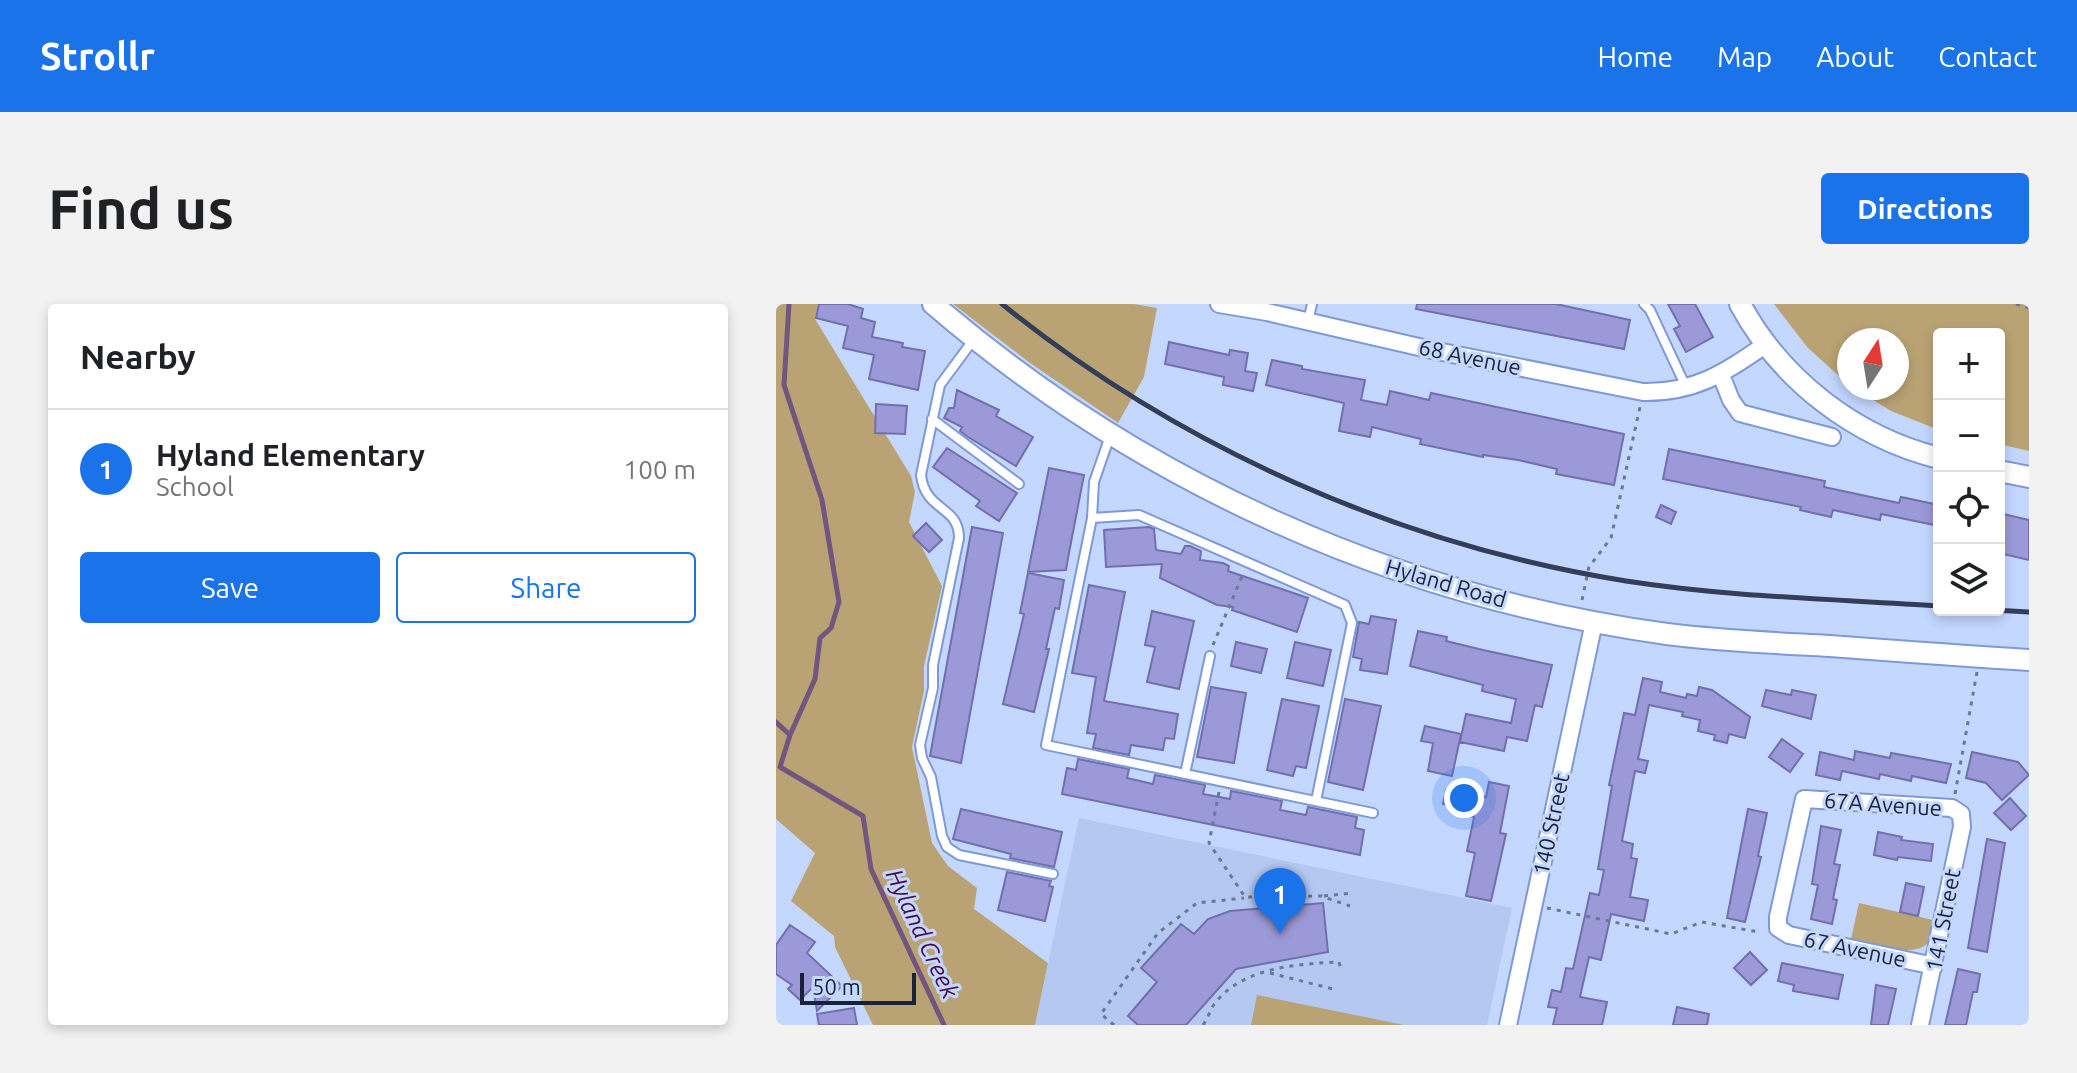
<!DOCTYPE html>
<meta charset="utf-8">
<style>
:root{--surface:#fff;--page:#f2f2f2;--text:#202124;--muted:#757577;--line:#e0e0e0;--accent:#1a73e8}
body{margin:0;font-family:Ubuntu,sans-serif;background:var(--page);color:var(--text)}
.controls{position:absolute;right:24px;top:24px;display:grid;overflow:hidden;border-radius:8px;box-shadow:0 4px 12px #0003}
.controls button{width:72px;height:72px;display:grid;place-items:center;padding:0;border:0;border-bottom:2px solid var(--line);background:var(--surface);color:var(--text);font:40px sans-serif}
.compass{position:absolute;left:1061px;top:24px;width:72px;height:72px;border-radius:50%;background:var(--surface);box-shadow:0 4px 12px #0003;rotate:12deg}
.scale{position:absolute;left:24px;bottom:20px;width:116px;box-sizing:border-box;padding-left:8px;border:4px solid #18223a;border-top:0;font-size:22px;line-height:28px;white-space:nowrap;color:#18223a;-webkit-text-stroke:6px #c4d7fe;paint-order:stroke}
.you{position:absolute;left:688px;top:494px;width:28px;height:28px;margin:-20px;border:6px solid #fff;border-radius:50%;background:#1a73e8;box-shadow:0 0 0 12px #1a73e833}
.badge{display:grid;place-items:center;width:52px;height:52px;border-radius:50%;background:var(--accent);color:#fff;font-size:26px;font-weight:700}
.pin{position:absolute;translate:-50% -66px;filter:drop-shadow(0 2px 4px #0008)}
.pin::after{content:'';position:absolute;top:42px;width:28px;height:24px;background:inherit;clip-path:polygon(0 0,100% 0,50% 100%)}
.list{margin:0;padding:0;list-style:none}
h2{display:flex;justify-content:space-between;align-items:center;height:104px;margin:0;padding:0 32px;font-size:34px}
h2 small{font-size:26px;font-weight:400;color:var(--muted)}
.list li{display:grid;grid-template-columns:52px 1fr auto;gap:24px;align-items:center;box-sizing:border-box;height:120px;padding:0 32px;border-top:2px solid var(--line)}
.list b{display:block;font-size:30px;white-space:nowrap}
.list p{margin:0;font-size:26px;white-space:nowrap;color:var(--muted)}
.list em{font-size:26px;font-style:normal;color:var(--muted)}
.actions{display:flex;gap:16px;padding:24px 32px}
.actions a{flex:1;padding:18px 0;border:2px solid var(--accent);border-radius:8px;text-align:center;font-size:28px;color:var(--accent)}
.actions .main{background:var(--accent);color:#fff}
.icon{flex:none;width:44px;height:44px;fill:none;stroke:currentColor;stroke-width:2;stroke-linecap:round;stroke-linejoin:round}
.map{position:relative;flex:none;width:1253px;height:721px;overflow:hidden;border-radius:8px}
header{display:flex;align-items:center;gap:48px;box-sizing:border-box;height:112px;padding:0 40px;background:var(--accent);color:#fff}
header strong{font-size:38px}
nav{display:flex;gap:44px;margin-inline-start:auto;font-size:28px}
.intro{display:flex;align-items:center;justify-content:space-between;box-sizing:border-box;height:192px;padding:0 48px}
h1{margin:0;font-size:56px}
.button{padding:20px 36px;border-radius:8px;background:var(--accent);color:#fff;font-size:28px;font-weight:700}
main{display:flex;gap:48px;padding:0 48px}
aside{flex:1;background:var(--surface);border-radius:8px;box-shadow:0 4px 12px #0003}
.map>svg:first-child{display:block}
</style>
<header>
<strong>Strollr</strong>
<nav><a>Home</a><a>Map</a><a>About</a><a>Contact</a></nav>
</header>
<div class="intro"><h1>Find us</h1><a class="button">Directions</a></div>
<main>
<aside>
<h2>Nearby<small></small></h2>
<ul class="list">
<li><span class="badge">1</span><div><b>Hyland Elementary</b><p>School</p></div><em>100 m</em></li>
</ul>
<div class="actions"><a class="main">Save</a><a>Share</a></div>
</aside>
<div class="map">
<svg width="1253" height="721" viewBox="0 0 1253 721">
<rect width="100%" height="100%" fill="#c4d7fe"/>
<!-- built -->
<path fill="#b5c8f2" d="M303,514L736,604L711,721H259Z"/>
<!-- green -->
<path fill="#b9a374" d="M0,0H42L39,15L135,172L139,188L133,218L166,282L148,362V387L136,443L156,539L172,562L201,584L198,605L272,659L259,721H97L59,643L58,632L15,597L39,549L0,515Z
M177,0H358L381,4L368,73L342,119L254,59Z
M998,0H1253V147L1223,140V30H1163V126L1115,107L1078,84H1121V36H1073V81L1032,44Z
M1083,599L1157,616C1156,622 1156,630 1154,635C1144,658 1094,639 1075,635Z
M481,691L628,721H475Z"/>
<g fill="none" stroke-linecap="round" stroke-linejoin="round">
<!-- stream -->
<path stroke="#73567f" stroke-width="5" d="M13,0L8,81L46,196L63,298L55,324L44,334L39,375L14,431
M0,418L14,431L4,463L87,512L95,565L168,721"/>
</g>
<!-- building -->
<path fill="#9b99d7" stroke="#726fae" stroke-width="2" d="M43,0H72L87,5L85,14L99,18L96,33L127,39L126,43L149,47L142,86L93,75L98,51L67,44L72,22L40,14Z
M641,0H780L854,16L848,45L640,5Z
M892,0H919L937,33L910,48L898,25L904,22Z
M393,38L453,51L454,46L472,49L469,67L481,69L477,87L447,81L448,73L389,60Z
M496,56L526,62V65L589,76L585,96L611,101L614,87L653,96L655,89L848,130L838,181L780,170L781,165L742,156L707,151V153L644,140L645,135L596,123L594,133L563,127L568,99L490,81Z
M181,86L223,106L220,112L257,133L240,162L192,133L184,127L186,123L168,114L173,104H178Z
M100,100L131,102L129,130L99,129Z
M171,144L241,189L223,217L200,202L204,197L157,163Z
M893,145L1049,177L1048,183L1123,199L1125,193L1163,201V222L1105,210L1104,216L1057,206L1055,213L1024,206L1025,203L887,175Z
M273,164L308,171L292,254L290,266L252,268Z
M885,201L900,208L895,220L880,213Z
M1223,209L1253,216V256L1223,249Z
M150,219L166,236L153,248L137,232Z
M196,223L227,229L185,459L154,452Z
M373,223L378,225L380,246L405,250L409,242H414L425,247L424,256L447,259L453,262L452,267L532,294L521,328L456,306L457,303L441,301L384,274L386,260L330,263L328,226Z
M252,269L288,276L283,305L279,304L270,345H273L258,408L227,400L248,310L244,309Z
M313,281L349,288L328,397L402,410L398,435L389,434L387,446L355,441L353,451L317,444L320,430L311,429L320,373L296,369Z
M376,307L418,317L403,385L371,378L379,343L369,341Z
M595,312L620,316L611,370L584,366L586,355L577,353L583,318L593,320Z
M642,327L671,333L670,337L707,346L776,361L766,403L759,401L751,437L731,433L728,447L684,438L690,410L735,419L740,395L706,387L707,381L634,362Z
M460,338L491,345L485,369L455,362Z
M519,338L555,346L547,382L511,374Z
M867,374L886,378L884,388L910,394L911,390L921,392L923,383L936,386L974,413L969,434L953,430L951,439L938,436L939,431L922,427L924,416L906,412L907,408L873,401L862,455L872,457L869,469L859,467L846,537L857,540L855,554L861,555L854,593L872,596L868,617L835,610L825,656L813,653L804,693L831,698L826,721H777L781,704L772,703L776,686L785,688L790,664L797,665L814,589L823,591L828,566L822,565L836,482L833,481L848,409L859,411Z
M435,383L470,389L458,459L421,453Z
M990,386L1015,391L1016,386L1040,391L1035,415L986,402Z
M506,395L543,402L530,464L520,462L517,472L491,466Z
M569,395L605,402L587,486L552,478Z
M649,422L685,430L676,472L652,467L657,439L645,437Z
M1006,435L1027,450L1014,468L993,453Z
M1079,447L1114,454L1115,449L1175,460L1170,479L1136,472L1135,477L1104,470L1103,475L1066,467L1064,476L1040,471L1044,448L1078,456Z
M1196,448L1242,458L1253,471L1226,496L1210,479L1190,474Z
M302,455L353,465L351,474L377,480L379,471L429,481L427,490L454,495L455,487L506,497L504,506L530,511L532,503L581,513L579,524L588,526L584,551L286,490L291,464L300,466Z
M713,478L733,482L724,529L730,530L715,597L690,592L699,549L691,547L698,513L693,512L694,505L667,500L670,486L710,493Z
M1234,494L1250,512L1235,526L1218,509Z
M185,505L286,528L278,563L234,554L235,550L177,535Z
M972,505L991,509L982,552L985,553L969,618L951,614Z
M1045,522L1065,526L1058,560L1064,561L1057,595L1061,596L1056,620L1035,615L1042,581L1036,580Z
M1102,528L1126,533L1125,536L1157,540L1155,557L1122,553L1121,556L1098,551Z
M1211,535L1229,539L1211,648L1192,644Z
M231,568L275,577L273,582L277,583L269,617L222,606Z
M1130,579L1148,583L1142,612L1124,608Z
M547,599L552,648L460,665L410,721H362L352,712L381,678L365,664L405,620L418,630L432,615L454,607Z
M14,621L39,638L31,649L66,682L41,707L37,683L24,696L12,685L16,681L0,670V641Z
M974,648L991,666L975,681L958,664Z
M1006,659L1067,671L1062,695L1017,687L1018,681L1002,677Z
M1182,665L1204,670L1201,688H1197L1190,721H1169Z
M1100,681L1120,685L1112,721H1095Z
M901,703L933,710L931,721H897Z
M78,704L81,721H43L41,710Z"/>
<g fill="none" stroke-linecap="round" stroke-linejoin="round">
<!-- service casing -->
<g stroke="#7e99d7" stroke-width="12">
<path id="service" d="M868,0L874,6L910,83
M532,17L536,0
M198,35L164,81L145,171C149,208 183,201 183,234L157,361V384L144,441L146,454L155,473L166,532L171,543L183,551L277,570
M156,115L243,180
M334,132L318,178L316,214L270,441L597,509
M316,214L363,211L569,301L576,319L540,497
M409,470L434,352"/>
</g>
<!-- minor casing -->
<g stroke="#7e99d7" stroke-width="20">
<path id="minor" d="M443,0L491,8L656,46L867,88C919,89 948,69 989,41
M945,71L955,96L964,109L1056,133
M732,721L818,318
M1144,721L1186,523L1185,510L1176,504L1028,495L1002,613V624L1013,631L1158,662"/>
</g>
<!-- tertiary casing -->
<g stroke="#7e99d7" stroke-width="24">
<path id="tertiary" d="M157,0C364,178 620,293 891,330C945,337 1000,339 1054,342C1120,347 1187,352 1253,356
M964,0C1005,76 1079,133 1163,154
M1223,167L1253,173"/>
</g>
<!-- path -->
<path stroke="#697897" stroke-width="3" stroke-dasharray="4 6" stroke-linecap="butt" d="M1240,0L1253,4
M806,296L813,263L835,234L864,103
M437,341L467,270
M443,488L433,539L469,593L545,592L574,602
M1179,490L1201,368
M548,592L576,589
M771,604L895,630L926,618L983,628
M494,669L557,685
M338,721L325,710L382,629L421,599L468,594
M427,721C432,714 434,706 439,699C467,663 522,660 563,658L565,665"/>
<!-- service -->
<use href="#service" stroke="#fff" stroke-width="8"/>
<!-- minor -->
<use href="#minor" stroke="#fff" stroke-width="16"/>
<!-- tertiary -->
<use href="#tertiary" stroke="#fff" stroke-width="20"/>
<!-- rail -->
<path stroke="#333f59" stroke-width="5" d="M226,0C404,144 623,241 850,277C953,293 1058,295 1163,302
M1217,306L1253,308"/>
</g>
<g text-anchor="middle" stroke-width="6" stroke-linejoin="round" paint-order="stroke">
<!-- street labels -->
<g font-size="22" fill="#18223a" stroke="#c4d7fe">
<text transform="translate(694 53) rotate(12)" y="8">68 Avenue</text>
<text transform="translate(670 279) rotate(16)" y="8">Hyland Road</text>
<text transform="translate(1107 500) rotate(4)" y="8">67A Avenue</text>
<text transform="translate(775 520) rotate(-78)" y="8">140 Street</text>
<text transform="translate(1167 616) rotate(-79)" y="8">141 Street</text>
<text transform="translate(1079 645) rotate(12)" y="8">67 Avenue</text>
</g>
<!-- water labels -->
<g font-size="24" font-style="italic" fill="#480c4c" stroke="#c4d7fe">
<text transform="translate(146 630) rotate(65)" y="8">Hyland Creek</text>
</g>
</g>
</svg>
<div class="controls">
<button>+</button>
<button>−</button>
<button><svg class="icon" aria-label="locate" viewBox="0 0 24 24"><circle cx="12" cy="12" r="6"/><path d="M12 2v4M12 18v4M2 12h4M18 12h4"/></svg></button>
<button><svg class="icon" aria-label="layers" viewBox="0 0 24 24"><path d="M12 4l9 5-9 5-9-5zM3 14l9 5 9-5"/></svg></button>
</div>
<svg class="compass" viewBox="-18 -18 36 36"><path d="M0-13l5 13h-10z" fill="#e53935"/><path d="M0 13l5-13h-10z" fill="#757577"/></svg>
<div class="scale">50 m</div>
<div class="you"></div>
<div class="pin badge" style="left:504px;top:630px">1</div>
</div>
</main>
